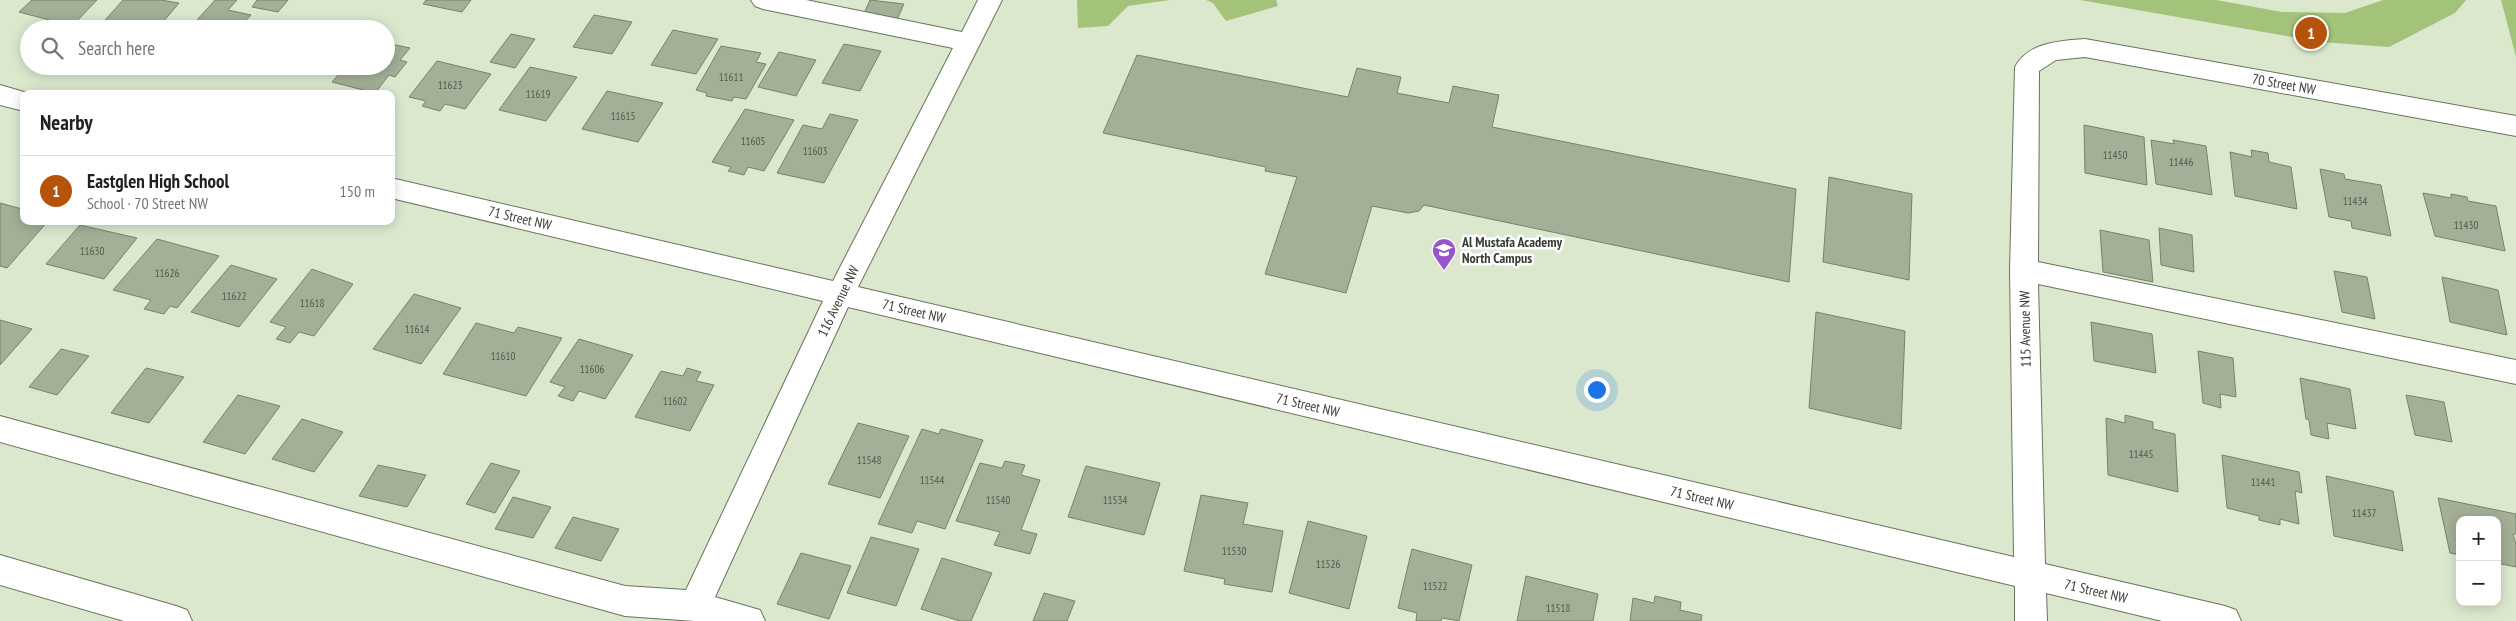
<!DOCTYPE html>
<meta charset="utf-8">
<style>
:root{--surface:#fff;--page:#f2f2f2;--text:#202124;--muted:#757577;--line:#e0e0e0;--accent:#b45309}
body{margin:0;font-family:"PT Sans Narrow",sans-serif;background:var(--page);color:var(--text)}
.controls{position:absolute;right:15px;bottom:15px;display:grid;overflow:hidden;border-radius:10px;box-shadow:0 2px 12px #0003}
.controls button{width:45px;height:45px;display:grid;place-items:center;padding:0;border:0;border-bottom:1px solid var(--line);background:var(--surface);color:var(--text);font:25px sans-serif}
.you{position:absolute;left:1596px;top:389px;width:18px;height:18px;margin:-12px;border:4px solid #fff;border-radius:50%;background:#1a73e8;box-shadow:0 0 0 8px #1a73e833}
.badge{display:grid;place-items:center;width:32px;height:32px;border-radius:50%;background:var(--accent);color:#fff;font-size:16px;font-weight:700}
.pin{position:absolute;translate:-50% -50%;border:2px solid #fff;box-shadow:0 1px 5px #0006}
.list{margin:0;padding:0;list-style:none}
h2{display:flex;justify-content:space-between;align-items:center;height:65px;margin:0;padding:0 20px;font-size:21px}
h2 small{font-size:16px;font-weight:400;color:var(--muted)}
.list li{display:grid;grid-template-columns:32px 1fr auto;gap:15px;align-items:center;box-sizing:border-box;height:70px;padding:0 20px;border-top:1px solid var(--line)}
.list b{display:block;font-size:19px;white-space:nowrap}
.list p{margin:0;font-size:16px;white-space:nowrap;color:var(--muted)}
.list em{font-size:16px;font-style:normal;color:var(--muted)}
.icon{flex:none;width:28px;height:28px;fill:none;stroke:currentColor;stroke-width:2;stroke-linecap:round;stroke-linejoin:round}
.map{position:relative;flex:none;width:2516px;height:621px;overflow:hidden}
.search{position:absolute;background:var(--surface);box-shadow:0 2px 12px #0003;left:20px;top:20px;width:375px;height:55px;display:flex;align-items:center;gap:12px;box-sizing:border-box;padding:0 18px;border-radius:28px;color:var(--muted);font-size:19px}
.panel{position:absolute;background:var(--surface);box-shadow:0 2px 12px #0003;left:20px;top:90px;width:375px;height:135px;border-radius:10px}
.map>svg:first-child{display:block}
</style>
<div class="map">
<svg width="2516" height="621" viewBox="0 0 2516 621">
<rect width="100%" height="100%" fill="#dbe8ce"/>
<!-- green -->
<path fill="#a2c379" d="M1077,0H1170L1128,6L1108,26L1078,28Z
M1206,0H1276L1278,6L1226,21L1213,3Z
M2080,0H2216L2282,12L2345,13L2383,0H2466L2455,13L2389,47L2321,42Z
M2501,0H2516V57Z"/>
<!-- building -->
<path fill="#a4af97" stroke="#77826b" d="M32,0H97L72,26L19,12Z
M123,0H161L179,3L157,29L98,28Z
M215,0H237L228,10L251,15L242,25L249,27L189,29Z
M257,0H288L278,12L252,7Z
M426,0H471L462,12L423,4Z
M870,0L904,4L895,24L862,18Z
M594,15L632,22L612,54L573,47Z
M673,30L718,39L696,74L651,65Z
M511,34L535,39L515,68L490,62Z
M386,43L410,48L400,60L407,62L395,77L389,75L375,93L332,82L346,66H386Z
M844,44L881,51L860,91L822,83Z
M721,46L761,53L756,62L766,64L746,99L734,97L732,101L706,96L707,93L696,90Z
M779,52L816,60L796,96L758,87Z
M1137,55L1348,97L1357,68L1401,77L1397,93L1449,103L1453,86L1499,95L1492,127L1796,189L1789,282L1424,205L1419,211L1408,213L1372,206L1346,293L1265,274L1297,177L1265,171L1266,167L1103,133Z
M437,61L491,74L465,109L445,104L440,111L422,106L426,101L409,97Z
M259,66H310L304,74L285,70L281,74L257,69Z
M530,67L577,77L546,121L499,110Z
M607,91L663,103L638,142L582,129Z
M745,109L794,120L764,171L748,167L744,175L728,171L731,167L712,162Z
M830,114L858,120L824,183L777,173L803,125L822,129Z
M2084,125L2144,137L2147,185L2085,173Z
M2151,140L2174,144L2173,140L2206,146L2212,195L2156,184Z
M2251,150L2268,153L2269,162L2291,167L2297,209L2235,196L2230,152L2252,157Z
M2320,169L2344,174L2345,179L2381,185L2391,236L2352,228L2351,221L2329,217Z
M1829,177L1912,194L1909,280L1823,262Z
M2423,193L2451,198V194L2467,197L2468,201L2496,206L2505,251L2435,236Z
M0,203L22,209L24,207V221H48L7,268L0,266Z
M80,225L137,238L104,279L46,264Z
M2159,228L2192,235L2194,272L2161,265Z
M2100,230L2149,240L2153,282L2103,272Z
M157,239L219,256L177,308L170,306L164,314L144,309L151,300L113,290Z
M231,265L277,279L239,327L191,312Z
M312,269L353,284L314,336L299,332L290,343L276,339L286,327L270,322Z
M2334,271L2367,277L2375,319L2342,312Z
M2442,277L2498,290L2507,335L2450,322Z
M414,294L461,308L421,364L373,349Z
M1816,312L1905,331L1901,429L1809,408Z
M0,320L32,329L0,365Z
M2091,322L2152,334L2156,373L2094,361Z
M476,323L514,333L518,327L562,338L526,396L443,374Z
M579,339L633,355L605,399L579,391L573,401L558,396L565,387L550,382Z
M61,349L89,356L57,395L29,387Z
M2198,351L2233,358L2236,397L2220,394L2221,408L2203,403Z
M146,368L184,377L149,423L111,413Z
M687,368L701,372L696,381L714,385L690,431L635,417L661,371L683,376Z
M2300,378L2350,389L2356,429L2327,423L2329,439L2311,435L2309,420L2306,419Z
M238,395L280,406L245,454L203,442Z
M2406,395L2444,402L2452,442L2415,435Z
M2125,415L2153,422V429L2175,434L2178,492L2108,475L2106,418L2125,423Z
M302,419L343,432L314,472L272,459Z
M858,423L909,436L880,498L828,484Z
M922,429L939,434L941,429L983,440L945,529L917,521L912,533L878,524Z
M2222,455L2299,472L2302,493L2295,491L2299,524L2280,519V525L2259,520V516L2227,508Z
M1005,461L1025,465L1021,475L1040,480L1021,530L1037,534L1030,554L994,545L1000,532L956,521L980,463L1002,468Z
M491,463L520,471L495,513L466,504Z
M378,465L426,475L407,507L359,496Z
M1086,466L1160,483L1144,535L1068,517Z
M2326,476L2393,491L2403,551L2334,536Z
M1201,495L1248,503L1243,524L1283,531L1272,592L1224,584L1225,579L1184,571Z
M513,497L551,507L533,538L495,529Z
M2438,498L2516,514V534H2513L2516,544V567L2497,563V520H2460V555L2450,553Z
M573,517L619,529L601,561L555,548Z
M1308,521L1367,536L1349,609L1289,593Z
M871,537L919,549L896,606L847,593Z
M1412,549L1472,565L1459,621L1442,618L1441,621H1416L1417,613L1398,608Z
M801,553L851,566L829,619L777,604Z
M942,558L992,573L971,621H960L921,609Z
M1526,576L1598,594L1593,621H1517Z
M1044,593L1075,601L1067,621H1033Z
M1655,596L1681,602L1680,610L1702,615L1701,621H1630L1633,598L1654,603Z"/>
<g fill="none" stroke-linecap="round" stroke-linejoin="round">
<!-- minor casing -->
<g stroke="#69745d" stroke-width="2">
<path id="minor" d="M751,0H806L962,32L978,0H1002L858,287L2014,557L2010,270L2015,67C2028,42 2060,41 2085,39L2516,116V136L2085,57L2056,60L2039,71L2038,262L2516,360V384L2038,284L2045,564L2225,606L2236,610L2241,621H2162L2046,593L2047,621H2015V586L848,307L715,597L760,610L765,621H695L625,616L0,442V416L625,586L686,590L823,301L391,198V178L833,281L953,48L763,9L755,6Z
M0,85L31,94H24V111L0,105Z"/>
</g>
<!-- major casing -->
<g stroke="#69745d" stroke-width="2">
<path id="major" d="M0,555L176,606L187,610L192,621H124L0,585Z"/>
</g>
<!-- minor -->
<use href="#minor" fill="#fff" fill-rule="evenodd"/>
<!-- major -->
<use href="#major" fill="#fff" fill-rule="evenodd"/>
</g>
<!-- icons -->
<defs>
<g id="school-pin" transform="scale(1.25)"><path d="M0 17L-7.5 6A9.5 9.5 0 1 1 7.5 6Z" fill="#9956cc" stroke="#fff"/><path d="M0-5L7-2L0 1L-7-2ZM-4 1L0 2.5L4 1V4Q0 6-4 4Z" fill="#fff"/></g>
</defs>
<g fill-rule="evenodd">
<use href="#school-pin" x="1444" y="250"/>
</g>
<g text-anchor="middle" stroke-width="5" stroke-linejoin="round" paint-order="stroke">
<!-- number labels -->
<g font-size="11" fill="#535a4c">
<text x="731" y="81">11611</text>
<text x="450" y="89">11623</text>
<text x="538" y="98">11619</text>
<text x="623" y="120">11615</text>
<text x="753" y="145">11605</text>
<text x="815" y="155">11603</text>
<text x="2115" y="159">11450</text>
<text x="2181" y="166">11446</text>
<text x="2355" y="205">11434</text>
<text x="2466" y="229">11430</text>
<text x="92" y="255">11630</text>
<text x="167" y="277">11626</text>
<text x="234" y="300">11622</text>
<text x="312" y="307">11618</text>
<text x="417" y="333">11614</text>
<text x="503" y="360">11610</text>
<text x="592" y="373">11606</text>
<text x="675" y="405">11602</text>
<text x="2141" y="458">11445</text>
<text x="869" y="464">11548</text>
<text x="932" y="484">11544</text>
<text x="2263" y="486">11441</text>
<text x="998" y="504">11540</text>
<text x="1115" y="504">11534</text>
<text x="2364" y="517">11437</text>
<text x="1234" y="555">11530</text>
<text x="1328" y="568">11526</text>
<text x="1435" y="590">11522</text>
<text x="1558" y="612">11518</text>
</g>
<!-- street labels -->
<g font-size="14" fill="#383d33" stroke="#fff">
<text transform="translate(2284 84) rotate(10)" y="5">70 Street NW</text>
<text transform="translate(520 218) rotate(13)" y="5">71 Street NW</text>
<text transform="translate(838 301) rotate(-64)" y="5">116 Avenue NW</text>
<text transform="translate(914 311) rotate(13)" y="5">71 Street NW</text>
<text transform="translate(2025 329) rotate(-91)" y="5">115 Avenue NW</text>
<text transform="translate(1308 405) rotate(13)" y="5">71 Street NW</text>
<text transform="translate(1702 498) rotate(13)" y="5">71 Street NW</text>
<text transform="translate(2096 591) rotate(13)" y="5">71 Street NW</text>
</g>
<!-- poi labels -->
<g font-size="14" font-weight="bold" fill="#383d33" stroke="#fff" text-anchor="start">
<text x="1462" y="247">Al Mustafa Academy<tspan x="1462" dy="16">North Campus</tspan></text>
</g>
</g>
</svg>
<div class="controls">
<button>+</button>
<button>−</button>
</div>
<div class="you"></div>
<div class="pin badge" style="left:2311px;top:33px">1</div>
<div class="search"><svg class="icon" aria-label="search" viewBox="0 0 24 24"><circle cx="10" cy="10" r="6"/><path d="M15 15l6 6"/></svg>Search here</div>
<section class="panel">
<h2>Nearby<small></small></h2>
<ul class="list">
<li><span class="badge">1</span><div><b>Eastglen High School</b><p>School · 70 Street NW</p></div><em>150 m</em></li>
</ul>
</section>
</div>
